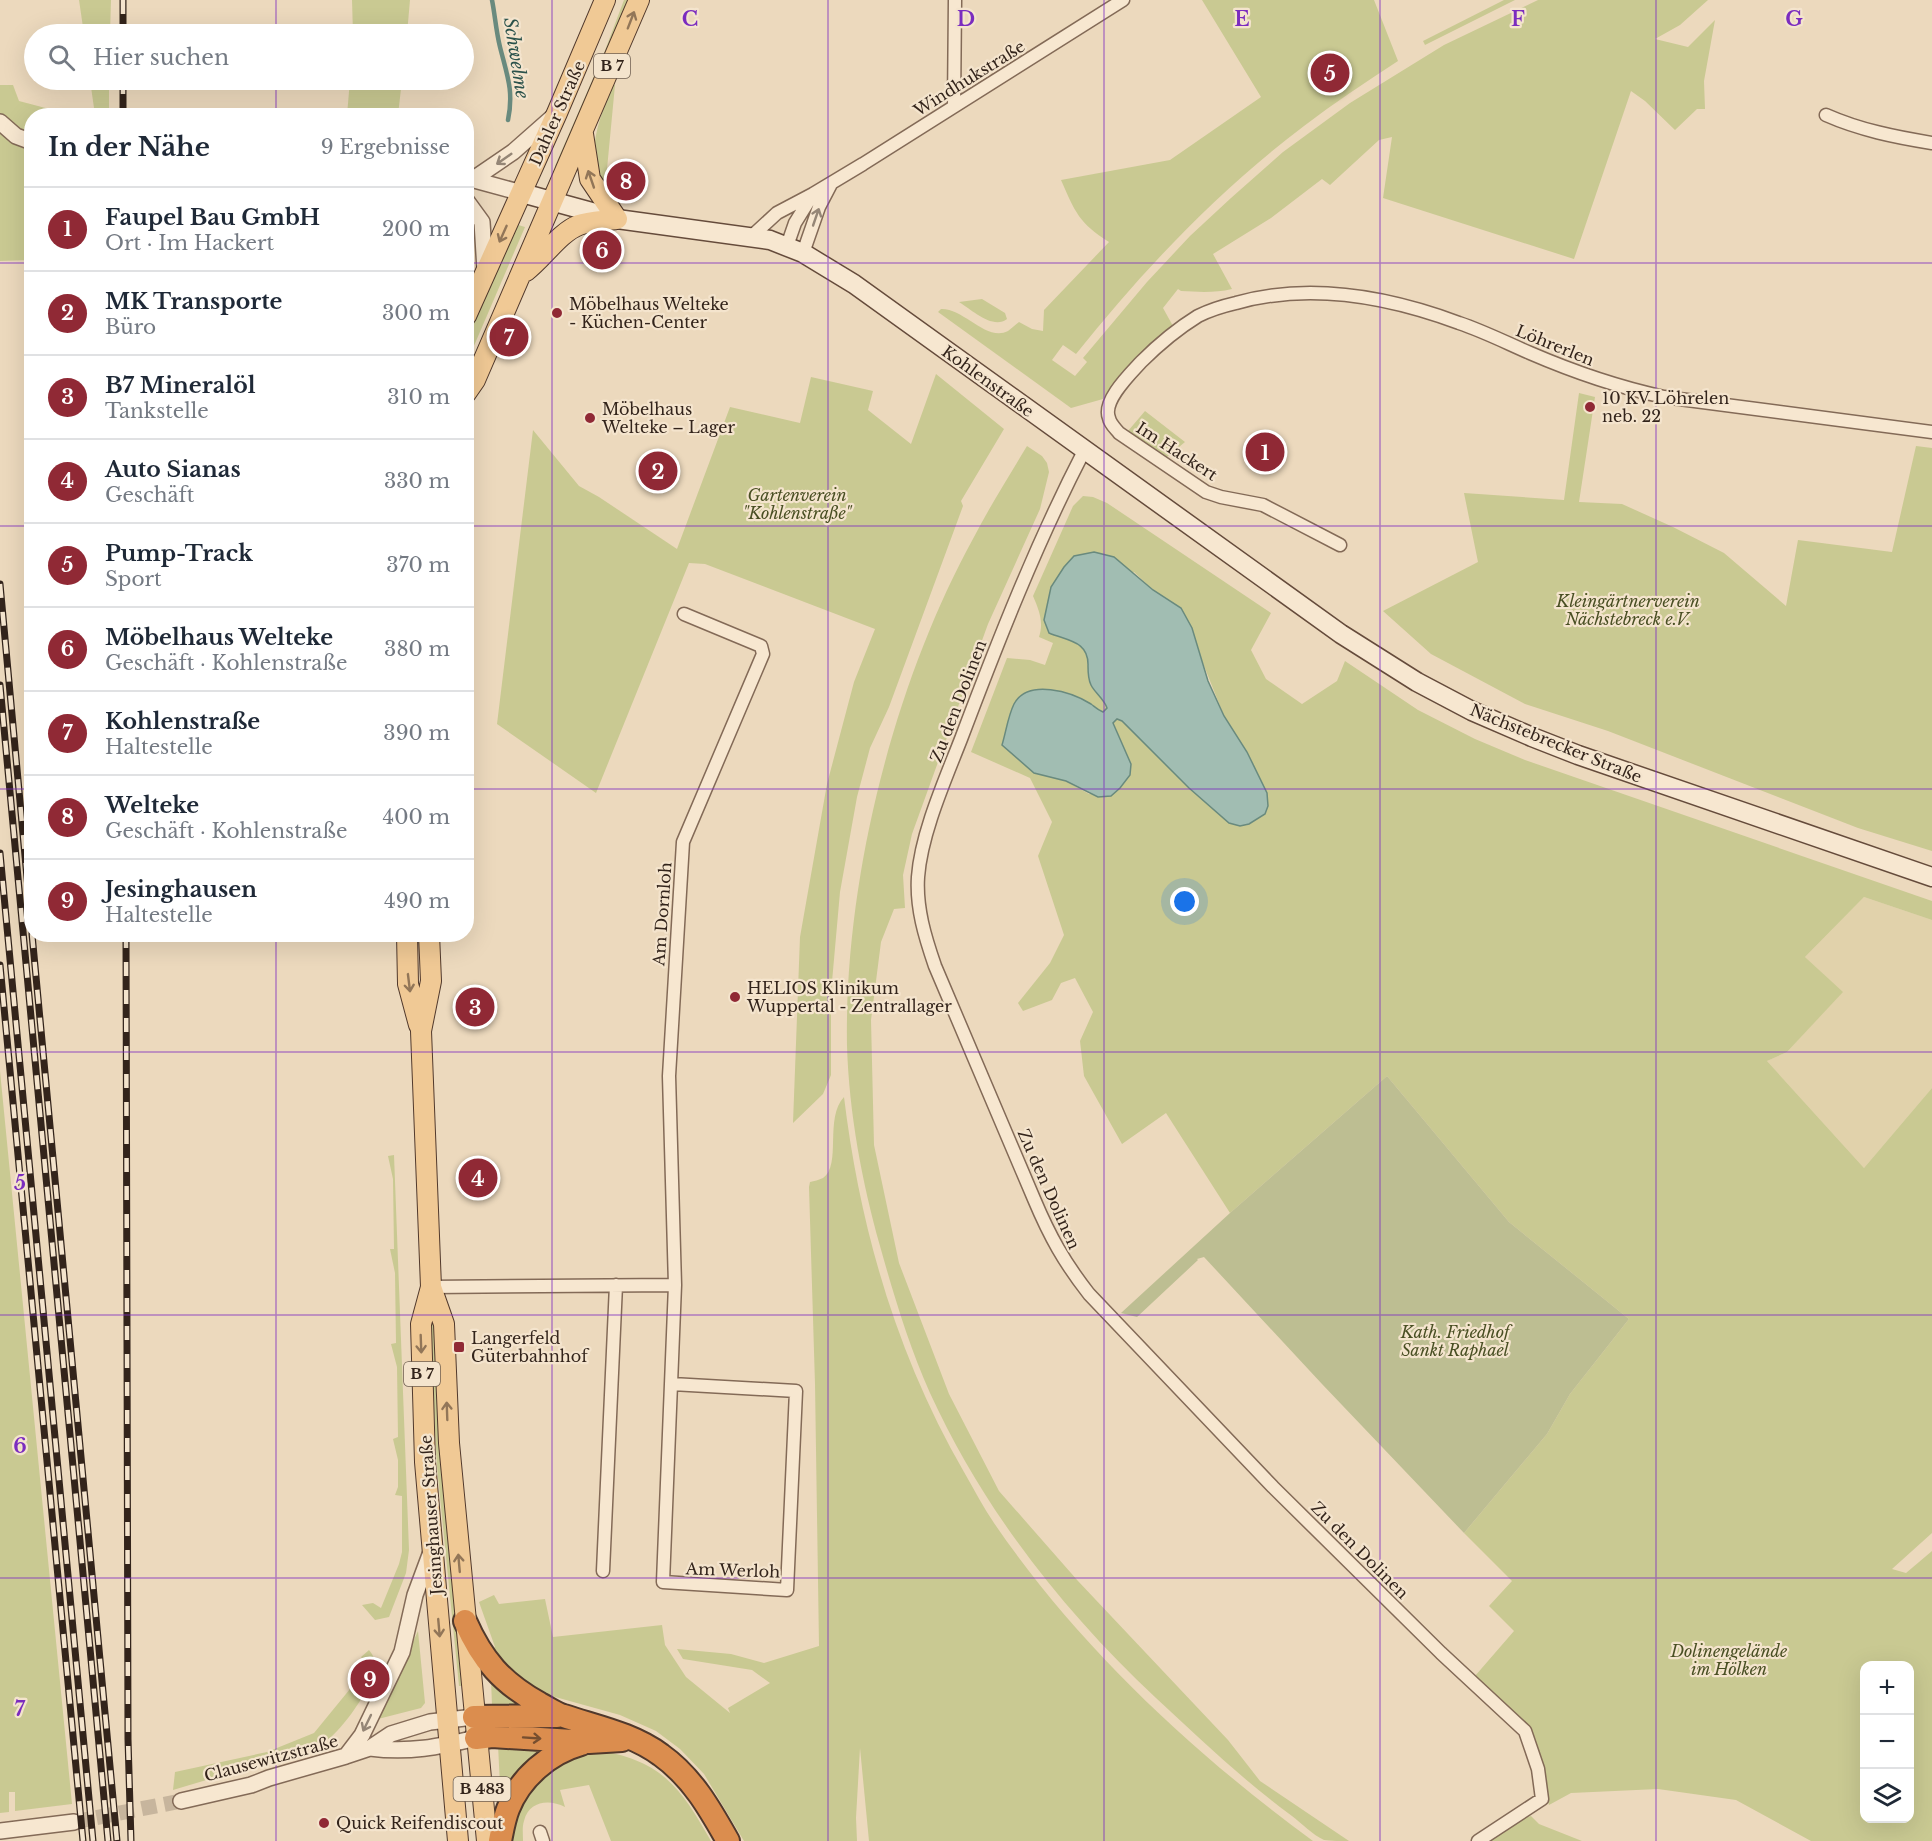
<!DOCTYPE html>
<html lang="de">
<meta charset="utf-8">
<style>
:root{--surface:#fff;--page:#f2f2f3;--text:#1f2937;--muted:#747a83;--line:#e0e1e3;--accent:#902935}
body{margin:0;font-family:"Libre Baskerville",serif;background:var(--page);color:var(--text)}
.controls{position:absolute;right:18px;bottom:18px;display:grid;overflow:hidden;border-radius:12px;box-shadow:0 6px 24px #0002}
.controls button{width:54px;height:54px;display:grid;place-items:center;padding:0;border:0;border-bottom:2px solid var(--line);background:var(--surface);color:var(--text);font:30px sans-serif}
.you{position:absolute;left:1185px;top:902px;width:21px;height:21px;margin:-15px;border:4px solid #fff;border-radius:50%;background:#1a73e8;box-shadow:0 0 0 9px #1a73e833}
.badge{display:grid;place-items:center;width:39px;height:39px;border-radius:50%;background:var(--accent);color:#fff;font-size:20px;font-weight:700}
.pin{position:absolute;translate:-50% -50%;border:3px solid #fff;box-shadow:0 2px 6px #0006}
.list{margin:0;padding:0;list-style:none}
h2{display:flex;justify-content:space-between;align-items:center;height:78px;margin:0;padding:0 24px;font-size:26px}
h2 small{font-size:20px;font-weight:400;color:var(--muted)}
.list li{display:grid;grid-template-columns:39px 1fr auto;gap:18px;align-items:center;box-sizing:border-box;height:84px;padding:0 24px;border-top:2px solid var(--line)}
.list b{display:block;font-size:22px;white-space:nowrap}
.list p{margin:0;font-size:20px;white-space:nowrap;color:var(--muted)}
.list em{font-size:20px;font-style:normal;color:var(--muted)}
.icon{flex:none;width:33px;height:33px;fill:none;stroke:currentColor;stroke-width:2;stroke-linecap:round;stroke-linejoin:round}
.map{position:relative;flex:none;width:1932px;height:1841px;overflow:hidden}
.search{position:absolute;background:var(--surface);box-shadow:0 6px 24px #0002;left:24px;top:24px;width:450px;height:66px;display:flex;align-items:center;gap:15px;box-sizing:border-box;padding:0 21px;border-radius:33px;color:var(--muted);font-size:22px}
.panel{position:absolute;background:var(--surface);box-shadow:0 6px 24px #0002;left:24px;top:108px;width:450px;height:834px;border-radius:24px}
.map>svg:first-child{display:block}
</style>
<div class="map">
<svg width="1932" height="1841" viewBox="0 0 1932 1841">
<rect width="100%" height="100%" fill="#ecd9bd"/>
<!-- farmland -->
<path fill="#e1d2ab" d="M1864,897L1932,920V1088L1864,1168L1767,1061L1787,1052L1842,992L1805,957Z"/>
<!-- green -->
<path fill="#c9c992" fill-rule="evenodd" d="M79,0H111L110,34H84Z
M352,0H410L407,34H353Z
M624,0H630L559,168L555,166L604,53Z
M1202,0H1374L1398,61C1366,82 1334,103 1304,126C1218,191 1143,270 1076,354L1063,345L1052,360L1075,376L1087,362L1083,358L1147,282L1190,236L1231,198L1283,152L1350,103L1444,45L1538,0H1708L1680,25L1655,39L1688,47L1715,20L1704,81L1705,109H1697L1675,130L1645,101L1631,91L1574,259L1383,198L1392,137L1379,140L1330,185L1322,179L1271,218L1213,254L1232,289C1215,293 1199,292 1181,291L1178,289L1163,308L1173,326L1141,354L1103,399L1071,408L938,312L941,309C964,308 986,342 1008,331C1011,329 1015,325 1019,322L1032,329L1043,331L1044,310L1109,242C1079,223 1075,212 1061,180L1170,160L1261,97Z
M1504,0H1515L1425,45L1423,41Z
M90,80H109V115H95Z
M350,80H402L398,115H347Z
M613,84L615,85L605,190C602,183 596,176 595,168C590,140 603,109 613,84Z
M0,85H13L19,101L72,115L32,116L31,260L0,261Z
M515,224L525,227L467,362V339Z
M982,299L1005,313L1007,319C993,330 972,310 959,302Z
M936,374L1004,429L961,501L963,506L889,707L870,748L857,797L840,892L831,993V1075L823,1094L793,1123L800,937L827,784L854,682L875,629L705,564L689,563L596,793L497,724L533,430L579,486L599,497L677,549L730,407L800,423L811,377L873,391L868,410L911,444Z
M1579,393L1595,397L1579,502L1622,504L1673,527L1724,553L1786,606L1798,540L1892,552L1916,446L1932,448V851L1858,828L1608,731L1525,704L1431,654L1383,611L1478,562L1464,493L1564,500Z
M1145,411L1185,442L1167,457L1128,431Z
M1027,446L1042,456L1047,463L1049,472L1040,509L988,624L912,834L903,875L905,908L894,909L881,942L871,1020L874,1145L899,1263L949,1394L999,1491L1078,1581L1228,1740L1260,1781L1349,1841C1341,1841 1331,1841 1324,1840C1313,1835 1301,1823 1292,1816C1243,1780 1200,1739 1156,1698C1063,1611 983,1509 930,1393C909,1346 894,1296 880,1246C862,1182 849,1113 847,1046C844,880 894,682 974,537C990,506 1009,476 1027,446Z
M1083,496L1093,497L1107,503L1271,613L1251,650L1266,679L1302,704L1337,681L1345,661L1418,710L1475,739L1525,760L1932,901V920L1864,897L1805,957L1843,992L1787,1052L1767,1061L1864,1168L1932,1088V1533L1892,1569L1906,1573L1932,1551V1841H1811L1736,1800L1658,1789L1571,1793L1549,1805L1528,1729L1513,1711L1475,1676L1514,1631L1489,1606L1512,1581L1464,1533L1547,1434L1570,1394L1629,1319L1509,1222L1387,1076L1230,1213L1166,1113L1122,1144L1084,1076L1080,1041L1093,1012L1075,978L1061,983L1052,1000L1023,1011L1018,1003L1050,963L1064,935L1038,856L1052,822L1030,778L971,752L1007,658L1030,660L1045,665L1053,643L1039,637C1044,622 1039,610 1033,596L1073,506ZM1134,572L1153,590L1181,608L1224,716L1247,752L1267,793L1265,814L1249,824L1240,826L1189,788L1122,721L1117,719L1113,722L1131,764L1130,775L1120,788L1089,794L1066,781L1034,773L1002,745L1014,704H1091L1103,712L1107,708C1104,699 1095,693 1091,685C1088,679 1088,672 1088,666C1089,642 1068,641 1049,633ZM1864,1666H1910V1818H1864Z
M0,1071L72,1804L15,1811V1792H9V1812L0,1813Z
M844,1097C860,1229 897,1356 964,1472C974,1489 983,1507 994,1523C1078,1646 1193,1753 1313,1841H869L860,1748L856,1818L857,1841H744L704,1774L680,1749L656,1731L620,1715L530,1690L490,1650L495,1647L479,1602L494,1595L499,1604L545,1599L553,1637L662,1625L665,1645L686,1677L730,1713L728,1708L770,1683L752,1670L683,1659L677,1649L731,1654L764,1663L819,1646L815,1384L809,1187L810,1182C814,1181 819,1180 823,1178C842,1165 824,1118 844,1097Z
M394,1155L409,1550L406,1573L389,1617L375,1620L362,1605L373,1603L381,1608L399,1564L402,1552V1496L395,1495L398,1487V1460L393,1439L398,1437L397,1367L391,1344L396,1343L395,1273L390,1249H394L393,1179L388,1156Z
M434,1318L442,1468L463,1686H459L437,1467L429,1319Z
M418,1631L425,1703L421,1708L378,1719Z
M369,1650C372,1654 375,1658 375,1663C376,1683 346,1724 331,1737C325,1742 318,1745 310,1749L173,1790L175,1772L267,1752L314,1733L359,1678C364,1670 367,1666 361,1657Z
M491,1680L521,1705H492Z
M498,1745L545,1748L516,1774L502,1797L500,1785Z
M601,1751C663,1761 682,1790 711,1841H611L589,1785L560,1790L565,1807C549,1799 529,1801 524,1821C522,1827 523,1834 523,1841H509L514,1816L535,1780L579,1754Z
M1531,1816L1539,1824L1582,1841H1486L1524,1818Z"/>
<!-- cemetery -->
<path fill="#bdbe92" d="M1387,1076L1509,1222L1629,1319L1570,1394L1547,1434L1464,1533L1322,1384L1204,1257L1197,1259L1198,1260L1137,1317L1121,1313L1230,1213Z"/>
<!-- water -->
<path fill="#a1bdb2" stroke="#698a7e" stroke-width="1.5" d="M1094,552L1114,557L1153,590L1181,608L1192,628L1208,681L1224,716L1247,752L1267,793L1268,806L1265,814L1249,824L1240,826L1229,823L1189,788L1122,721L1117,719L1113,723L1131,764L1130,775L1120,788L1111,796L1098,797L1066,781L1034,773L1002,745C1006,732 1008,716 1014,704C1028,678 1072,692 1091,704C1095,707 1098,710 1103,712L1107,708C1104,699 1095,693 1091,685C1088,679 1088,672 1088,666C1089,641 1068,641 1049,633L1044,620L1051,587L1064,567L1074,556Z"/>
<g fill="none" stroke-linecap="round" stroke-linejoin="round">
<!-- stream -->
<path stroke="#698a7e" stroke-width="4.5" d="M492,0C495,15 496,31 500,47C507,75 514,91 508,120"/>
<!-- tertiary-tunnel -->
<path stroke="#c7b59d" stroke-width="15" stroke-dasharray="15 8" stroke-linecap="butt" d="M74,1822L181,1801"/>
<!-- minor casing -->
<g stroke="#836a57" stroke-width="15">
<path id="minor" d="M954,106L955,0
M1826,115C1860,130 1895,137 1932,143
M752,236L777,213L813,194L863,164L1123,0
M787,246L795,223L813,194
M803,253L819,207L831,184
M1084,451C1036,544 998,641 961,739C945,780 921,834 918,877C916,908 925,937 935,966L1034,1199C1050,1237 1064,1262 1089,1294L1273,1487L1441,1653L1525,1731L1538,1769L1542,1799L1478,1841
M1340,545L1263,505L1221,497L1206,492L1119,433C1116,429 1110,424 1109,418C1102,401 1130,374 1141,362C1158,345 1177,329 1198,316C1210,310 1223,306 1236,303C1310,282 1389,297 1459,323C1483,331 1507,343 1530,353C1574,372 1618,387 1664,397L1932,432
M675,1285L669,1076L683,842L763,654L761,646L684,614
M431,1287L675,1285L663,1582L787,1590L796,1391L672,1384
M603,1571L616,1285
M540,1832L543,1841"/>
</g>
<!-- tertiary casing -->
<g stroke="#836a57" stroke-width="18">
<path id="tertiary" d="M0,122L16,136L32,142
M467,178L522,193
M472,180L513,152L555,115
M466,200L482,222L485,270
M370,1748C409,1753 439,1747 476,1738
M346,1756L362,1735L402,1652L415,1595L431,1552
M181,1801L251,1785L269,1778L346,1756L370,1748L391,1734L430,1722L474,1717
M0,1831L74,1822"/>
</g>
<!-- secondary casing -->
<g stroke="#654b3b" stroke-width="21">
<path id="secondary" d="M522,193L617,219L770,240L803,253L854,284L1341,634L1417,682L1472,711L1532,737L1578,755L1932,877"/>
</g>
<!-- primary casing -->
<g stroke="#51392c" stroke-width="22">
<path id="primary" d="M526,271C543,258 560,232 579,225C590,221 605,221 617,219L590,179L583,134
M466,316L557,113L605,0
M466,393L475,380L639,0
M407,934L408,984L419,1025
M429,934L431,981L421,1031L431,1287L444,1324L449,1443L487,1841
M431,1287L421,1324L425,1462L458,1841"/>
</g>
<!-- motorway casing -->
<g stroke="#51392c" stroke-width="26">
<path id="motorway" d="M465,1621C482,1660 502,1683 540,1704C548,1708 556,1714 564,1716C597,1727 633,1734 661,1755C692,1777 710,1809 728,1841
M474,1717L557,1716
M476,1738L492,1736L589,1742L622,1740
M500,1841C502,1831 504,1819 508,1809C520,1778 549,1753 581,1744"/>
</g>
<!-- minor -->
<use href="#minor" stroke="#f7e7d0" stroke-width="12"/>
<!-- tertiary -->
<use href="#tertiary" stroke="#f7e7d0" stroke-width="15"/>
<!-- secondary -->
<use href="#secondary" stroke="#f7e7d0" stroke-width="18"/>
<!-- primary -->
<use href="#primary" stroke="#f0c995" stroke-width="20"/>
<!-- motorway -->
<use href="#motorway" stroke="#db8d4e" stroke-width="22"/>
<!-- rail casing -->
<g stroke="#33241b" stroke-width="7">
<path id="rail" d="M123,0V34
M123,80V116
M0,584L32,932
M0,685L108,1841
M0,853L93,1841
M32,934L117,1841
M126,934L128,1739L131,1841
M0,965L83,1841"/>
</g>
<!-- rail -->
<use href="#rail" stroke="#f4e4cd" stroke-width="4.5" stroke-dasharray="14" stroke-linecap="butt"/>
</g>
<!-- one-way arrows -->
<defs><path id="oneway-shaft" d="M-6 0H5M1.5-3L5.5 0L1.5 3" fill="none" stroke-width="1.6" stroke-linecap="round" stroke-linejoin="round" transform="scale(1.5)"/></defs>
<g stroke="#927658">
<use href="#oneway-shaft" transform="translate(631 20) rotate(-69)"/>
<use href="#oneway-shaft" transform="translate(591 179) rotate(-109)"/>
<use href="#oneway-shaft" transform="translate(503 234) rotate(114)"/>
<use href="#oneway-shaft" transform="translate(409 983) rotate(83)"/>
<use href="#oneway-shaft" transform="translate(421 1344) rotate(88)"/>
<use href="#oneway-shaft" transform="translate(447 1411) rotate(-92)"/>
<use href="#oneway-shaft" transform="translate(459 1563) rotate(-95)"/>
<use href="#oneway-shaft" transform="translate(439 1628) rotate(85)"/>
</g>
<g stroke="#958676">
<use href="#oneway-shaft" transform="translate(504 159) rotate(145)"/>
<use href="#oneway-shaft" transform="translate(816 217) rotate(-71)"/>
<use href="#oneway-shaft" transform="translate(367 1723) rotate(116)"/>
</g>
<use stroke="#764e2f" href="#oneway-shaft" transform="translate(532 1738) rotate(4)"/>
<!-- grid -->
<path fill="none" stroke="#7b2cbf" stroke-width="1.5" stroke-opacity="0.55" d="M276,0V34M552,0V1841M828,0V1841M1104,0V1841M1380,0V1841M1656,0V1841M276,80V116M0,263H32M466,263H1932M0,526H32M466,526H1932M0,789H32M466,789H1932M276,934V1841M0,1052H1932M0,1315H1932M0,1578H1932"/>
<!-- markers -->
<g fill="#902935" stroke="#f4e4cd" stroke-width="2">
<circle cx="557" cy="313" r="6"/>
<circle cx="1590" cy="407" r="6"/>
<circle cx="590" cy="418" r="6"/>
<circle cx="735" cy="997" r="6"/>
<rect x="453" y="1341" width="12" height="12" rx="3"/>
<circle cx="324" cy="1823" r="6"/>
</g>
<g text-anchor="middle" stroke-width="4.5" stroke-linejoin="round" paint-order="stroke">
<!-- shield labels -->
<g fill="#f4e4cd" stroke="#6d5e50" stroke-width="1.5">
<rect x="594" y="54" width="36" height="24" rx="4.5"/>
<rect x="404" y="1362" width="36" height="24" rx="4.5"/>
<rect x="453.5" y="1777" width="57" height="24" rx="4.5"/>
</g>
<g font-size="15" font-weight="bold" fill="#33241b">
<text x="612" y="71">B 7</text>
<text x="422" y="1379">B 7</text>
<text x="482" y="1794">B 483</text>
</g>
<!-- street labels -->
<g font-size="16" fill="#33241b" stroke="#f4e4cd">
<text transform="translate(969 78) rotate(-32)" y="6">Windhukstraße</text>
<text transform="translate(557 113) rotate(-66)" y="6">Dahler Straße</text>
<text transform="translate(1555 345) rotate(22)" y="6">Löhrerlen</text>
<text transform="translate(988 381) rotate(36)" y="6">Kohlenstraße</text>
<text transform="translate(1177 451) rotate(33)" y="6">Im Hackert</text>
<text transform="translate(958 701) rotate(-69)" y="6">Zu den Dolinen</text>
<text transform="translate(1556 743) rotate(22)" y="6">Nächstebrecker Straße</text>
<text transform="translate(662 914) rotate(-86)" y="6">Am Dornloh</text>
<text transform="translate(1049 1189) rotate(66)" y="6">Zu den Dolinen</text>
<text transform="translate(431 1515) rotate(-94)" y="6">Jesinghauser Straße</text>
<text transform="translate(1360 1550) rotate(45)" y="6">Zu den Dolinen</text>
<text transform="translate(733 1570) rotate(2)" y="6">Am Werloh</text>
<text transform="translate(271 1758) rotate(-15)" y="6">Clausewitzstraße</text>
</g>
<!-- poi labels -->
<g font-size="16" fill="#33241b" stroke="#f4e4cd" text-anchor="start">
<text x="569" y="310">Möbelhaus Welteke<tspan x="569" dy="18">- Küchen-Center</tspan></text>
<text x="1602" y="404">10 KV Löhrelen<tspan x="1602" dy="18">neb. 22</tspan></text>
<text x="602" y="415">Möbelhaus<tspan x="602" dy="18">Welteke – Lager</tspan></text>
<text x="747" y="994">HELIOS Klinikum<tspan x="747" dy="18">Wuppertal - Zentrallager</tspan></text>
<text x="471" y="1344">Langerfeld<tspan x="471" dy="18">Güterbahnhof</tspan></text>
<text x="336" y="1829">Quick Reifendiscout</text>
</g>
<!-- park labels -->
<g font-size="16" font-style="italic" fill="#494f23" stroke="#f4e4cd">
<text x="797" y="501">Gartenverein<tspan x="797" dy="18">"Kohlenstraße"</tspan></text>
<text x="1628" y="607">Kleingärtnerverein<tspan x="1628" dy="18">Nächstebreck e.V.</tspan></text>
<text x="1455" y="1338">Kath. Friedhof<tspan x="1455" dy="18">Sankt Raphael</tspan></text>
<text x="1729" y="1657">Dolinengelände<tspan x="1729" dy="18">im Hölken</tspan></text>
</g>
<!-- water labels -->
<g font-size="18" font-style="italic" fill="#2b524b" stroke="#f4e4cd">
<text transform="translate(516 58) rotate(81)" y="6">Schwelme</text>
</g>
</g>
<g font-size="20" text-anchor="middle" font-weight="bold" fill="#7b2cbf" stroke="#f4e4cd" stroke-width="4.5" stroke-linejoin="round" paint-order="stroke">
<text x="690" y="26">C</text>
<text x="966" y="26">D</text>
<text x="1242" y="26">E</text>
<text x="1518" y="26">F</text>
<text x="1794" y="26">G</text>
<text x="20" y="1190">5</text>
<text x="20" y="1453">6</text>
<text x="20" y="1716">7</text>
</g>
</svg>
<div class="controls">
<button>+</button>
<button>−</button>
<button><svg class="icon" aria-label="layers" viewBox="0 0 24 24"><path d="M12 4l9 5-9 5-9-5zM3 14l9 5 9-5"/></svg></button>
</div>
<div class="you"></div>
<div class="pin badge" style="left:1265px;top:452px">1</div>
<div class="pin badge" style="left:658px;top:471px">2</div>
<div class="pin badge" style="left:475px;top:1007px">3</div>
<div class="pin badge" style="left:478px;top:1178px">4</div>
<div class="pin badge" style="left:1330px;top:73px">5</div>
<div class="pin badge" style="left:602px;top:250px">6</div>
<div class="pin badge" style="left:509px;top:337px">7</div>
<div class="pin badge" style="left:626px;top:181px">8</div>
<div class="pin badge" style="left:370px;top:1679px">9</div>
<div class="search"><svg class="icon" aria-label="search" viewBox="0 0 24 24"><circle cx="10" cy="10" r="6"/><path d="M15 15l6 6"/></svg>Hier suchen</div>
<section class="panel">
<h2>In der Nähe<small>9 Ergebnisse</small></h2>
<ul class="list">
<li><span class="badge">1</span><div><b>Faupel Bau GmbH</b><p>Ort · Im Hackert</p></div><em>200 m</em></li>
<li><span class="badge">2</span><div><b>MK Transporte</b><p>Büro</p></div><em>300 m</em></li>
<li><span class="badge">3</span><div><b>B7 Mineralöl</b><p>Tankstelle</p></div><em>310 m</em></li>
<li><span class="badge">4</span><div><b>Auto Sianas</b><p>Geschäft</p></div><em>330 m</em></li>
<li><span class="badge">5</span><div><b>Pump-Track</b><p>Sport</p></div><em>370 m</em></li>
<li><span class="badge">6</span><div><b>Möbelhaus Welteke</b><p>Geschäft · Kohlenstraße</p></div><em>380 m</em></li>
<li><span class="badge">7</span><div><b>Kohlenstraße</b><p>Haltestelle</p></div><em>390 m</em></li>
<li><span class="badge">8</span><div><b>Welteke</b><p>Geschäft · Kohlenstraße</p></div><em>400 m</em></li>
<li><span class="badge">9</span><div><b>Jesinghausen</b><p>Haltestelle</p></div><em>490 m</em></li>
</ul>
</section>
</div>
